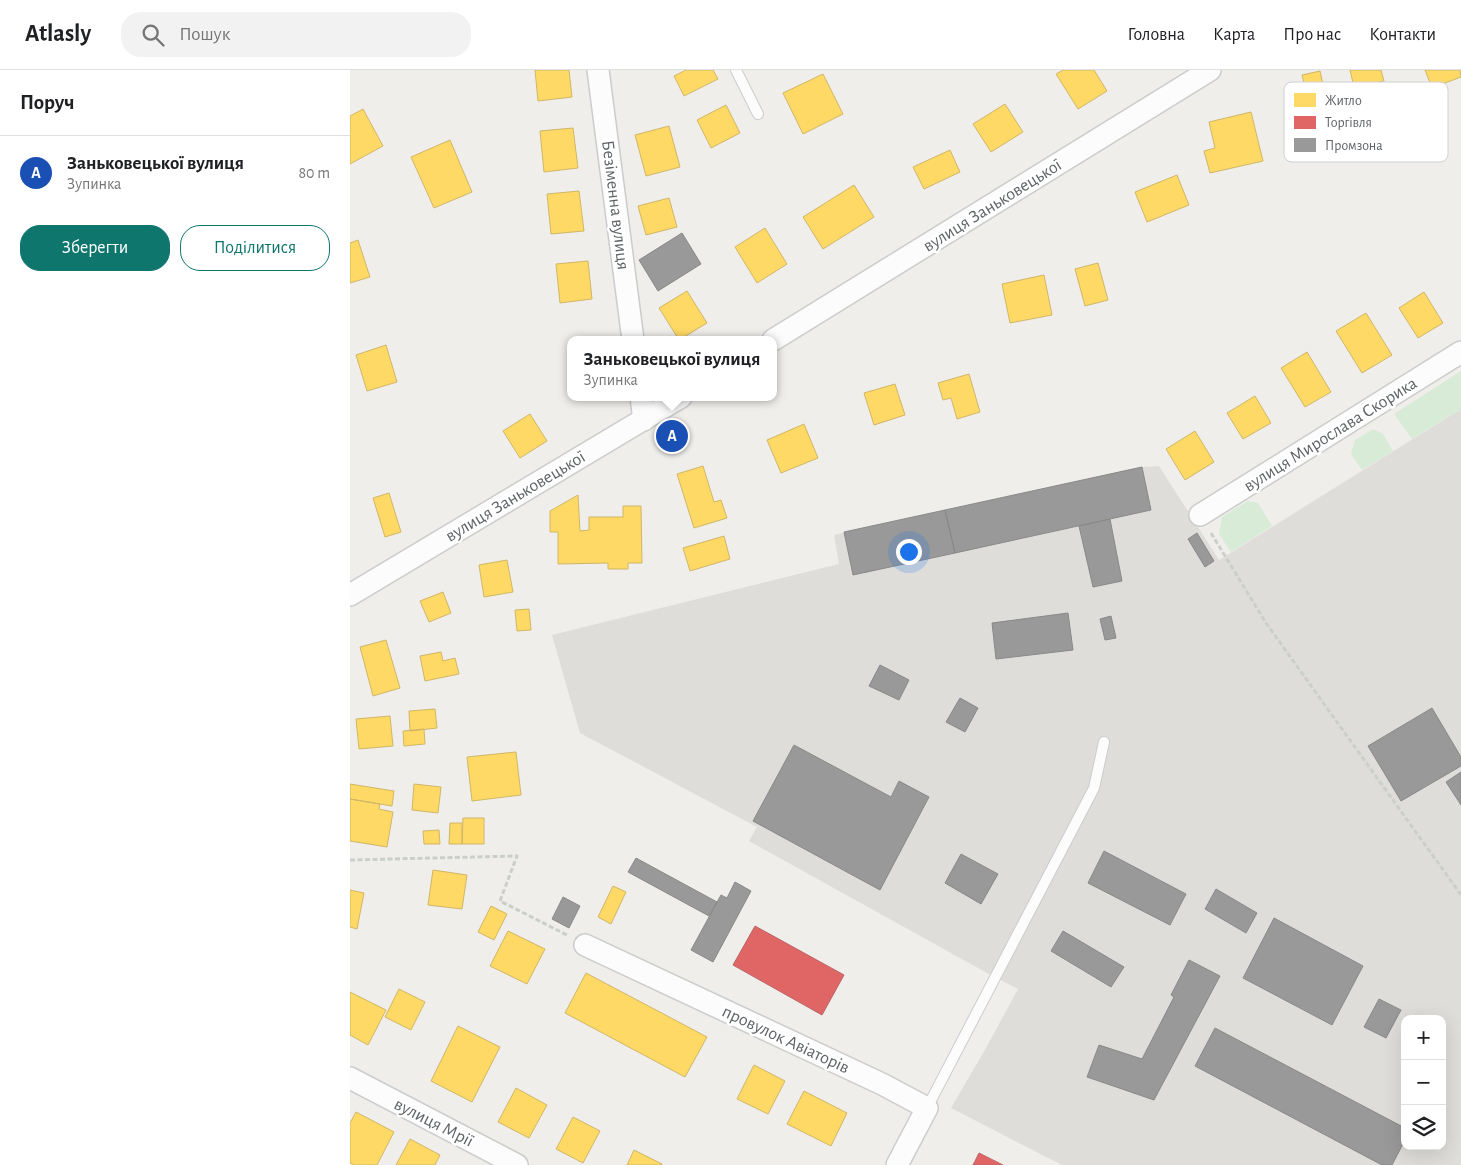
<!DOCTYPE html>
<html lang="uk">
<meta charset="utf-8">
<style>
:root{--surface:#fff;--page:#f2f2f2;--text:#202124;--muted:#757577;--line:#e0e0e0;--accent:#0f766e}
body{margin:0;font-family:"Alegreya Sans",sans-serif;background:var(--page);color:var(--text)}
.controls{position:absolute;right:15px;bottom:15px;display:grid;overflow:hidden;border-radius:10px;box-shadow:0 5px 20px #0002}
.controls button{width:45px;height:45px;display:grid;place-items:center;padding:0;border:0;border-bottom:1px solid var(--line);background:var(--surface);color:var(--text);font:25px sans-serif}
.you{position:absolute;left:558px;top:481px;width:18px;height:18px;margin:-12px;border:4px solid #fff;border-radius:50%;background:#1a73e8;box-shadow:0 0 0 8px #1a73e833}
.badge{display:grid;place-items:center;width:32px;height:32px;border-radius:50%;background:var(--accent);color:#fff;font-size:16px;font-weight:700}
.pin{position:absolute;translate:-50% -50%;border:2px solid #fff;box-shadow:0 1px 5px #0006}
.popup{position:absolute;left:217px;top:266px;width:210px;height:65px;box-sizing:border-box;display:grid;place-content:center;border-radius:10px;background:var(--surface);filter:drop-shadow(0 1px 4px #0005);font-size:16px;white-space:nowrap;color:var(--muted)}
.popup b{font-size:19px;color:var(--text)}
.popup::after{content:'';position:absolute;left:50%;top:100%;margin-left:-10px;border:10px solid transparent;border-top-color:var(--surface)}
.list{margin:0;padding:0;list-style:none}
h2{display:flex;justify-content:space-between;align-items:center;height:65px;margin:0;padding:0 20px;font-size:21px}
h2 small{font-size:16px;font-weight:400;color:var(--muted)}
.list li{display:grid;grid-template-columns:32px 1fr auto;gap:15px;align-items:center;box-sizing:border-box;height:75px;padding:0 20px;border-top:1px solid var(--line)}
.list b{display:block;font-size:19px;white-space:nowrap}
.list p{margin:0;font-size:16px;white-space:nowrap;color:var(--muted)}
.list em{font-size:16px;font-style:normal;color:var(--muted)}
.actions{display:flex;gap:10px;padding:15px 20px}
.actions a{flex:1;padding:11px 0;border:1px solid var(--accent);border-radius:20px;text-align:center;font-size:18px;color:var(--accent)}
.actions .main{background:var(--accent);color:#fff}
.icon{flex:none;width:28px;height:28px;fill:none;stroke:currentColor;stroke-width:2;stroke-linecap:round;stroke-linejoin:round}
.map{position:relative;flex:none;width:1111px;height:1095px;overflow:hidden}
header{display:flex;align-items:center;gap:30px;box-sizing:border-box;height:70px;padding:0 25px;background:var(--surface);border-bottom:1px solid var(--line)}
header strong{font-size:24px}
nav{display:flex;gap:28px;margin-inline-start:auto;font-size:18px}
.search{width:350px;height:45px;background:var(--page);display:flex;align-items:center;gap:12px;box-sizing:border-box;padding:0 18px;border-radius:20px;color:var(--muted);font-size:19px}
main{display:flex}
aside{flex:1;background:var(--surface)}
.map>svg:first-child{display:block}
</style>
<header>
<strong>Atlasly</strong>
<div class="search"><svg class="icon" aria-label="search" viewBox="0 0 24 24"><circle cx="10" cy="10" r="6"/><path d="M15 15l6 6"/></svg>Пошук</div>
<nav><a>Головна</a><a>Карта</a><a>Про нас</a><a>Контакти</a></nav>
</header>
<main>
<aside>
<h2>Поруч<small></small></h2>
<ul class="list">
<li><span class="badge" style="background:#1a4fb4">A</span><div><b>Заньковецької вулиця</b><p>Зупинка</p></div><em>80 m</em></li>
</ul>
<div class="actions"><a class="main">Зберегти</a><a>Поділитися</a></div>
</aside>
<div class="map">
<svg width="1111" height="1095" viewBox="0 0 1111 1095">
<rect width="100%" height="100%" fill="#efeeea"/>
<!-- industrial -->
<path fill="#dfddda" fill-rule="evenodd" d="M1111,339V1095H712L601,1038L636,978L668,919L637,903L399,771L407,757L230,663L202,565L489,494L484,465L792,397L809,396L869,490ZM1055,949H1092V1076H1055Z"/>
<!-- green -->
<path fill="#d8ebd6" d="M1111,301V339L1062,369L1044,344Z
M1023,359L1033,364L1043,381L1012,400L1001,384L1005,370Z
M898,431L908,433L922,456L881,482L869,464L872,447Z"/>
<!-- homes -->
<path fill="#ffd966" stroke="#cfb667" d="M185,0H219L222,27L188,31Z
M336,0H363L368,9L334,26L324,6Z
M713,0H744L757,21L728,39L706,4Z
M1000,0H1031L1034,11L1004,17Z
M1075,0H1110L1111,7L1082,18Z
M970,1L979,42L942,50L935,22L955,17L952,5Z
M473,4L493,44L453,64L433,23Z
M655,34L673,62L641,82L623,54Z
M376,35L390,63L361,78L347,50Z
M13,39L33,76L0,94V46Z
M901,42L913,91L860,103L854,81L865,78L859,52Z
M319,56L330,97L296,106L285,65Z
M223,58L228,98L194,102L190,61Z
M100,70L122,122L84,138L61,87Z
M600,80L610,102L574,119L563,97Z
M827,105L839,135L797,152L785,122Z
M504,115L524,147L473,179L453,147Z
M229,121L234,161L201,164L197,124Z
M319,128L327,157L296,165L288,136Z
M415,158L437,194L407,213L385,177Z
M8,170L20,207L0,213V173Z
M238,191L242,229L210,233L206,194Z
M748,193L758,230L735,236L725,199Z
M694,205L702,245L660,253L652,214Z
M337,221L357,253L329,270L309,238Z
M1074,222L1093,253L1068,268L1049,238Z
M1016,243L1042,285L1012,303L986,261Z
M36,275L47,312L17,321L6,285Z
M957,282L981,322L955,337L931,298Z
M619,304L630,342L607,349L601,328L593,330L588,313Z
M545,314L555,345L524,355L514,323Z
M905,326L921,353L893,369L877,343Z
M180,344L197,371L170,388L153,361Z
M454,354L468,388L431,403L417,370Z
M845,361L864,392L835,410L816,379Z
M353,396L364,432L371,430L377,448L344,458L327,404Z
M39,423L51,462L35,467L23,428Z
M228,425L230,461L239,460V447H273V436H291L292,493H278V499H258V493L208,494V462H200V441Z
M374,466L380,489L340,501L333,478Z
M157,490L163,522L134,527L129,495Z
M93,522L101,543L79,552L70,531Z
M179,539L181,560L167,561L165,540Z
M36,570L50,618L23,626L10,577Z
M91,582L93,591L105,588L109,604L75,611L70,586Z
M85,639L87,658L60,661L59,641Z
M40,646L43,676L9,679L6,649Z
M74,659L75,674L54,676L53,661Z
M166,682L171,725L122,731L117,687Z
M0,714L44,721L42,736L0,729Z
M64,714L91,717L88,743L62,740Z
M0,729L30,734L29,739L43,742L37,777L0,771Z
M113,748H134V774H112Z
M100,753H112V774H99Z
M89,760L90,774H74L73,761Z
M83,800L117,805L112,839L78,835Z
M263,816L276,822L261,854L248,847Z
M0,820L14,823L7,859L0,857Z
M141,836L157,844L144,870L128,862Z
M158,861L195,879L177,914L140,896Z
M236,903L357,967L335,1007L215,943Z
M49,919L75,932L61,960L35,947Z
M0,922L36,940L18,975L0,965Z
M108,956L150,977L122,1032L81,1011Z
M404,995L435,1011L418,1044L387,1029Z
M166,1018L197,1035L179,1068L148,1052Z
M454,1021L497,1043L481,1076L437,1054Z
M6,1042L44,1062L27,1095H4L0,1093V1053Z
M223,1047L250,1061L233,1093L206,1079Z
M60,1069L90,1085L85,1095H46Z
M284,1080L312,1094L311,1095H277Z"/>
<!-- shops -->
<path fill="#e06666" stroke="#b96567" d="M405,856L494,905L472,945L383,895Z
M629,1083L653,1095H623Z"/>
<!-- industry -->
<path fill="#999" stroke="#88898a" d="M332,163L351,194L308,221L289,190Z
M792,397L801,440L605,483L595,440Z
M595,440L605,483L503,505L494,462Z
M760,449L772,511L743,517L729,456Z
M847,463L864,491L855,497L838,469Z
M718,543L723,580L646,589L642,553Z
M761,546L766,568L755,570L750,549Z
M530,595L559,610L549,630L519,616Z
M610,628L628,638L615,662L596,652Z
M1082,638L1111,687V696L1051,731L1018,676Z
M444,675L541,727L549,711L579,727L530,820L403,751Z
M1111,702V735L1096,712Z
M754,781L836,824L820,855L738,813Z
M611,784L648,804L631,834L595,813Z
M286,788L367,832L359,846L278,802Z
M385,812L401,821L363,892L341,880L371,825L377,828Z
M866,819L907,843L896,863L855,839Z
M213,827L230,836L219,858L202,849Z
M924,848L1013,896L982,955L893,908Z
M713,861L774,897L761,917L701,881Z
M839,890L870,906L804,1030L737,1007L749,975L792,989L824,927L821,925Z
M1029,929L1051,940L1036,968L1014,957Z
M865,958L1055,1058V1070L1042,1095H1032L845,996Z"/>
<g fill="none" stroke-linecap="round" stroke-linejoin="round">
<!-- service casing -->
<g stroke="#cbcccc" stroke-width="12">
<path id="service" d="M386,0L408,44
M577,1038L744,718L754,672"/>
</g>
<!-- minor casing -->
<g stroke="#cbcccc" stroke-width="24">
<path id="minor" d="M248,0L283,270
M423,270L860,0
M291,327L294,350
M850,445L1111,282
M0,525L331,327
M235,875L532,1014L577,1038L547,1095
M0,1008L167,1095"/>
</g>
<!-- path -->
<path stroke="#cacfcc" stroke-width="3" stroke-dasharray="5 2.5" stroke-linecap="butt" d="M861,463L916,553L1111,825
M0,790L167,786L150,831L217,865"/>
<!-- service -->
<use href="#service" stroke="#fdfcfc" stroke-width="10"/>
<!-- minor -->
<use href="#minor" stroke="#fdfcfc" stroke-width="21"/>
</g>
<g text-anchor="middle" stroke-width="5" stroke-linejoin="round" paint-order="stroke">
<!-- street labels -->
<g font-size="18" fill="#5f6368" stroke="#fff">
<text transform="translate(266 135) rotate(83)" y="6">Безіменна вулиця</text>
<text transform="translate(642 135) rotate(-32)" y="6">вулиця Заньковецької</text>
<text transform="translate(980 364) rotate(-32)" y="6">вулиця Мирослава Скорика</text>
<text transform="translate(165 426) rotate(-31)" y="6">вулиця Заньковецької</text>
<text transform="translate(436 969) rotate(25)" y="6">провулок Авіаторів</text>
<text transform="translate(84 1052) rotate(27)" y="6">вулиця Мрії</text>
</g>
</g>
<!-- legend -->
<rect x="934" y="12" width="164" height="80" rx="8" fill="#fff" stroke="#cfd0d2" stroke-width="1"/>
<rect x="944" y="23" width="22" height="14" fill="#ffd966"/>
<rect x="944" y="46" width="22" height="13" fill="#e06666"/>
<rect x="944" y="68" width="22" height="14" fill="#999"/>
<g font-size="14" fill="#5f6368">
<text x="975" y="35">Житло</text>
<text x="975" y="57">Торгівля</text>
<text x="975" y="80">Промзона</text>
</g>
</svg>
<div class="controls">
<button>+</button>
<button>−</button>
<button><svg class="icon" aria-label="layers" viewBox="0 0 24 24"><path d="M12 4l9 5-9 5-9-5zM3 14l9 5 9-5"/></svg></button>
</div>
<div class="you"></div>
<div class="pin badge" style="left:322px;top:366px;background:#1a4fb4">A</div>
<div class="popup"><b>Заньковецької вулиця</b>Зупинка</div>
</div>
</main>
